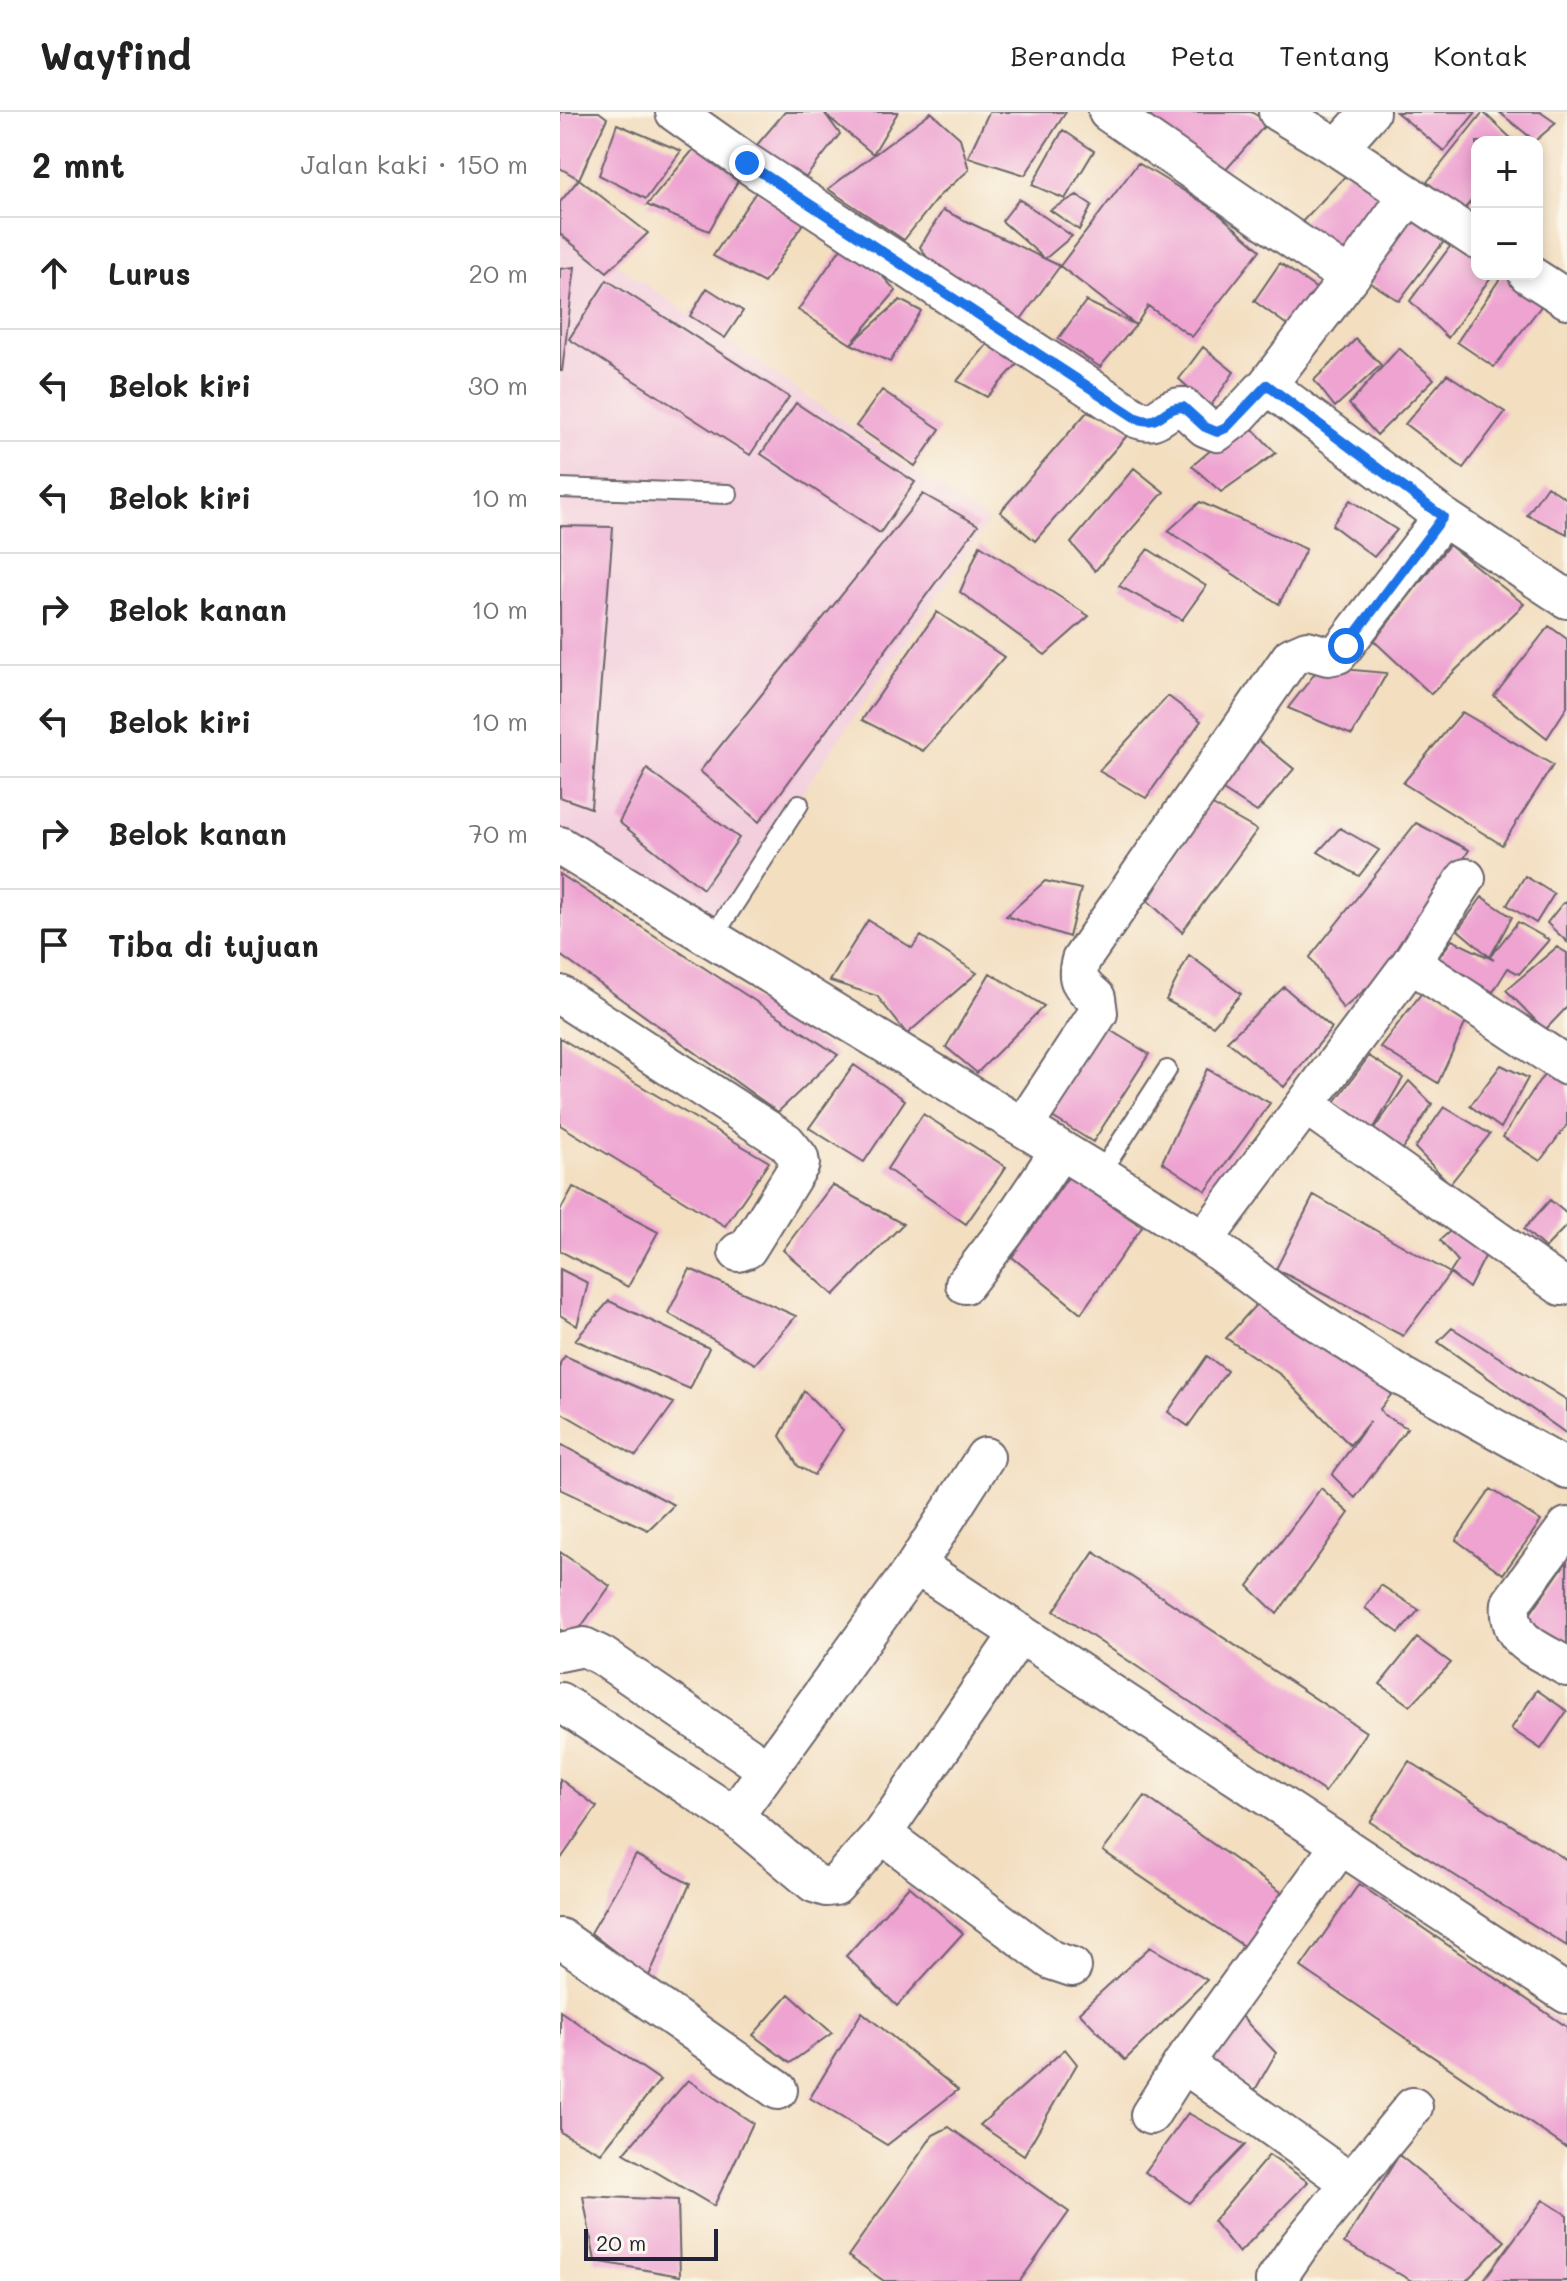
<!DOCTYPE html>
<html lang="id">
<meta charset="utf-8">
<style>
:root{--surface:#fff;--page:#f2f2f2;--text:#222;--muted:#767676;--line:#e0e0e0}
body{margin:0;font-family:Mali,sans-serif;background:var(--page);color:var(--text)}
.controls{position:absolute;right:24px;top:24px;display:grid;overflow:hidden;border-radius:16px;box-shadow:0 4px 12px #0003}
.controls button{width:72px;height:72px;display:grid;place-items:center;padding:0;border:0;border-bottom:2px solid var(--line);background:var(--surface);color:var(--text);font:40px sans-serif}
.scale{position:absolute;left:24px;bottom:20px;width:134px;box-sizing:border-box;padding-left:8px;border:4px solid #22223b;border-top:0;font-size:22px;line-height:28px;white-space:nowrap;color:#22223b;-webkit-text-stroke:6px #fbf7ec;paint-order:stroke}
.stop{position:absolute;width:24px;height:24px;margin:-18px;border:6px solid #1a73e8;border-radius:50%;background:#fff}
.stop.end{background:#1a73e8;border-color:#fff;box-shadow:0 2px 8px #0008}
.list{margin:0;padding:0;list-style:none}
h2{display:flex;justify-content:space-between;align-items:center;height:104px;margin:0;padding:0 32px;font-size:34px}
h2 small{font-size:26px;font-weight:400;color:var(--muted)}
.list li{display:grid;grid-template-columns:52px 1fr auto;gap:24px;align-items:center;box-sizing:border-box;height:112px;padding:0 32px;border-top:2px solid var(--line)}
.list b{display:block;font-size:30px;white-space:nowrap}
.list em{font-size:26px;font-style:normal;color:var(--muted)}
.icon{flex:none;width:44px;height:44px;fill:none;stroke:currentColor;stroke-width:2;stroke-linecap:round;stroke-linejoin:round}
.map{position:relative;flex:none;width:1007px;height:2169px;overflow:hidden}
header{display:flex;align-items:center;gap:48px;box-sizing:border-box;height:112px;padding:0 40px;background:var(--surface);border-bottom:2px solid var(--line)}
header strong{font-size:38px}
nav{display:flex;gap:44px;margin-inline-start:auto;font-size:28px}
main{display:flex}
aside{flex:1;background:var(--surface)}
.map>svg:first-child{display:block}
</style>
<header>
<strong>Wayfind</strong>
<nav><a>Beranda</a><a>Peta</a><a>Tentang</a><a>Kontak</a></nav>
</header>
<main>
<aside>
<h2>2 mnt<small>Jalan kaki · 150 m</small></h2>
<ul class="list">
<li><svg class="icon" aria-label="ahead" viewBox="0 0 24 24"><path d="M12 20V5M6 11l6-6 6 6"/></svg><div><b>Lurus</b></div><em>20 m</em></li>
<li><svg class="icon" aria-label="left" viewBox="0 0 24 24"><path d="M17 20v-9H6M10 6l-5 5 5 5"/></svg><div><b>Belok kiri</b></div><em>30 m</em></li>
<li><svg class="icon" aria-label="left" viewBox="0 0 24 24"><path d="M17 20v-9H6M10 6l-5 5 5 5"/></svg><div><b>Belok kiri</b></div><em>10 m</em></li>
<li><svg class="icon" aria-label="right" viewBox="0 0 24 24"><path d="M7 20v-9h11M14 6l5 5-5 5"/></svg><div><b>Belok kanan</b></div><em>10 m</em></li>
<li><svg class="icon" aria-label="left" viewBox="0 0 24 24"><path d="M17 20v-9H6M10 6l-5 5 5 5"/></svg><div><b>Belok kiri</b></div><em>10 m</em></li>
<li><svg class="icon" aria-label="right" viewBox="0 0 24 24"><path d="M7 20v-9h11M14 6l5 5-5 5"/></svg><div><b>Belok kanan</b></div><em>70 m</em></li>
<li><svg class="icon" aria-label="arrive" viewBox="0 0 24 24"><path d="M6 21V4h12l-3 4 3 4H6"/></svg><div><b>Tiba di tujuan</b></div></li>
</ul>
</aside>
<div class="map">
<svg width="1007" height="2169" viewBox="0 0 1007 2169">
<rect width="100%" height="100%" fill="#fbf7ec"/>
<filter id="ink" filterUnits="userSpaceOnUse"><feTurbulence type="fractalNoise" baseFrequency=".0125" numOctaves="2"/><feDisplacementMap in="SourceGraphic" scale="16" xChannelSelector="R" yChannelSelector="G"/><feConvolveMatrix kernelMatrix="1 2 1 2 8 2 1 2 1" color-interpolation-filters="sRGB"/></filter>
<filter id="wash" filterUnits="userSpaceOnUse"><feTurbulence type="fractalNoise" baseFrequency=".006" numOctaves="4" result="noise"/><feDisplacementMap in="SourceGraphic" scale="32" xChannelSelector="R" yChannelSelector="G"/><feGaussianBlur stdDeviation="1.8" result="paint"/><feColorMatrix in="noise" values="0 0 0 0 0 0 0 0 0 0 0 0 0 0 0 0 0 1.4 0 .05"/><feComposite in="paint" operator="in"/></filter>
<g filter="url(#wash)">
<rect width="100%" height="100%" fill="#f3dec0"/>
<!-- built -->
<path fill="#f3cfde" d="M0,113L428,410L153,811L0,720Z"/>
<g id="blocks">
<!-- building -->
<path fill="#eea3d1" d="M0,0H39L47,6L19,67L0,56Z
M225,0H264L266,3L268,0H338L313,42L266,3L280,22L242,70L190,41Z
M371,0L400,26L409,58L379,84L344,128L268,77Z
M429,0H506L465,63L408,45Z
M597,0H691L708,10L664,60L584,7Z
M836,0H916L884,39Z
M923,0L955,30H917V82L902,100L867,70Z
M939,0H980L996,11L975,29Z
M57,12L121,39L86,87L39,63Z
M503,18L534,39L505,87L472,73Z
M138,32L186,55L149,119L87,93Z
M578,51L652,96L700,138L632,225L588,194L576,213L540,255L498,227L526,189L576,213L500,154Z
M789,60L828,88L778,145L737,115Z
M19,67L88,121L47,160L0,122V90Z
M196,80L248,104L204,171L153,144Z
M517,83L532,93L519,118L490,98Z
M459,87L512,124L485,147L442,109Z
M383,98L500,154L456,214L379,163L360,135Z
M850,99L888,124L839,189L802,165Z
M288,126L336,179L291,232L340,188L361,199L330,250L291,232L238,198Z
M894,129L917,143V162H933L888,226L850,189Z
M720,151L764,182L734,218L694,189Z
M15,155L2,259H0V157Z
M943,162L985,189L934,255L897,230Z
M47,168L229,285L190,343L9,227Z
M147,176L183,199L165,226L130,204Z
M433,225L463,246L427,285L397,269Z
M796,227L821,253L775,295L754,268Z
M643,235L674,260L650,295L619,267Z
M839,236L874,267L817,323L789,292Z
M887,262L945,300L903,356L845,312Z
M322,278L380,317L355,354L296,314Z
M236,291L355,370L320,421L201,342Z
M527,300L571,319L475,429L440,400Z
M685,309L716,341L661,380L632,354Z
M574,356L604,380L535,459L511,431Z
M987,374L1007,387V422L967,403Z
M363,382L418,413L199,710L140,659Z
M790,388L837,418L814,445L772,413Z
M640,390L746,437L719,492L608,419Z
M0,414L53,415L31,696L0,685Z
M420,433L529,504L485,543L400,480Z
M889,433L964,492L871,582L814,529Z
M588,437L646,474L622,508L559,474Z
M377,500L444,545L363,639L302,608Z
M989,514L1007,527V595L987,626L934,584Z
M760,555L827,561L792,623L728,596Z
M608,584L641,609L586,686L539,659Z
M902,600L993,653L942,733L843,671Z
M697,627L734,657L697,700L657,674Z
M87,657L179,726L143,777L59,710Z
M649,691L697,718L622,820L588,789Z
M856,711L909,738L851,837L783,897L750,845Z
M780,716L819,738L799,764L758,740Z
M0,762L278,943L218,1000L0,843Z
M965,764L994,782L976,811L947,793Z
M485,769L521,777L509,825L446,804Z
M922,785L952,805L930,845L898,818Z
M1007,790V830L987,811L1002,792Z
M308,808L352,836L361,824L417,861L347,922L317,884L270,869Z
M958,810L989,828L959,862L948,856L933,880L876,849L892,828L934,848L930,845Z
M997,835L1007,841V895L985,918L946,878Z
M629,843L681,882L653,914L606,888Z
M430,861L484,894L417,961L386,935Z
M724,875L772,916L724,975L667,929Z
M865,877L910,901L878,971L820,935Z
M540,912L589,942L533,1030L484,1000Z
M0,926L209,1050L165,1114L0,1013Z
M809,944L843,966L811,1021L849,969L872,992L839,1043L811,1021L775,990Z
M294,953L345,988L304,1050L249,1016Z
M941,953L968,966L941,1016L910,994Z
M647,957L710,991L646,1079L602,1050Z
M990,957L1007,967V1013L980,1049L943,1025L979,969Z
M884,995L930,1022L890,1072L855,1036Z
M363,1002L446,1055L406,1112L327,1057Z
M509,1064L582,1115L521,1201L452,1145Z
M272,1073L343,1112L274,1183L223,1138Z
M13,1075L98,1120L68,1175L0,1139V1099Z
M754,1083L890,1161L843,1224L716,1157Z
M990,1088L1007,1102V1113L985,1136L964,1117Z
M898,1112L930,1135L909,1176L890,1161L898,1149L880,1128Z
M0,1157L28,1171L17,1214L0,1203Z
M130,1157L236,1204L195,1252L108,1201Z
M700,1188L834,1279L820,1297L824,1303L847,1316L795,1386L772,1363L810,1309L790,1333L721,1263L666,1226Z
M49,1189L149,1236L130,1277L15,1228Z
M892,1216L1007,1288V1322L878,1230Z
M5,1244L114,1291L76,1344L0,1300V1251Z
M647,1244L667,1259L628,1314L608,1300Z
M244,1279L283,1318L254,1363L238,1354L220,1324Z
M0,1332L114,1393L88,1418L0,1377Z
M761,1376L789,1401L717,1502L688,1474Z
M931,1377L981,1409L943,1462L896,1428Z
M0,1440L50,1474L13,1526L0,1517Z
M534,1440L806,1620L765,1680L494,1499Z
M1007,1449V1538L966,1508Z
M821,1473L859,1498L839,1521L805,1496Z
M857,1526L891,1551L850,1594L820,1572Z
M977,1578L1007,1599L981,1637L951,1617Z
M849,1649L1007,1748V1834L810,1710Z
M0,1667L37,1695L0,1748Z
M585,1684L728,1785L691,1839L543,1739Z
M76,1743L130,1772L88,1866L31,1821Z
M799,1772L1007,1915V2036L741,1855Z
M349,1774L403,1821L337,1894L286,1844Z
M590,1835L647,1868L565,1948L519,1900Z
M229,1882L272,1921L230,1951L193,1923Z
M0,1899L100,1968L41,2041L0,2020Z
M302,1900L398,1978L327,2033L250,1986Z
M677,1900L716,1941L695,1978L643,1954Z
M505,1937L517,1952L464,2043L420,2013Z
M128,1968L193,2011L154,2094L64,2041Z
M628,2001L685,2033L629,2091L585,2060Z
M389,2015L509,2100L460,2169H324L288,2144L373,2023Z
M709,2043L748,2070L679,2141L653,2109Z
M839,2043L945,2129L906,2169H852L784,2131Z
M23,2084L118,2088L120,2164L35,2149Z
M983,2088L1007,2103V2169H923Z"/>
</g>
</g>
<g filter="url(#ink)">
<use href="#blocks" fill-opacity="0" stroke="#6b646a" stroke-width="2"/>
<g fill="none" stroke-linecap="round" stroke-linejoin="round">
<!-- lane casing -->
<g stroke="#6b646a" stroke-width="22">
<path id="lane" d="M0,376L168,382
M151,828L239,692
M540,1062L607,958"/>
</g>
<!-- street casing -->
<g stroke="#6b646a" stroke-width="42">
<path id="street" d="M115,0L187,51L576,306C601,316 601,295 623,295L645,315L657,320L677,305L707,273
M548,0L789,166
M718,0L778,36L917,128
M778,36L810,0
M849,83L789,166L707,273L883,405L1007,487
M968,162L1007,187
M0,734L540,1062L644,1128L719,1185L841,1264L1007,1357
M851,851L1007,954
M0,883L226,1030L239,1046L240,1052L187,1137L178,1140
M746,993L1001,1174
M463,1015L538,901L536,886C521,873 515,868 521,848L731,545L747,538L768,544L778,542L883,405
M644,1128L851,851L906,766
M405,1172L445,1120L500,1038
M1007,1415L951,1491C947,1530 978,1537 1007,1555
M356,1453L1007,1882
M0,1540L24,1535L42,1544L207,1657
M0,1590L174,1704L356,1453L425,1345
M174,1704L254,1771L266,1775L275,1774L322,1722L460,1521
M322,1722L491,1848L512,1855
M0,1826L218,1978
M623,1951L791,2071
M590,2003L623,1951L780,1734
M715,2169L739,2134L853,1995"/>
</g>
<!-- lane -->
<use href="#lane" stroke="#fff" stroke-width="18"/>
<!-- street -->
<use href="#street" stroke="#fff" stroke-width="38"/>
</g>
</g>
<g fill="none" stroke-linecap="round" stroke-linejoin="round" filter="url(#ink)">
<!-- route -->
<path stroke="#1a73e8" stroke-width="10" d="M187,51L576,306C601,316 601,295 623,295L645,315L657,320L666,316L707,273L883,405L786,534"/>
</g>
</svg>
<div class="controls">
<button>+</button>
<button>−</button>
</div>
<div class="scale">20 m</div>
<div class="stop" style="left:786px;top:534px"></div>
<div class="stop end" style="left:187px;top:51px"></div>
</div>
</main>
